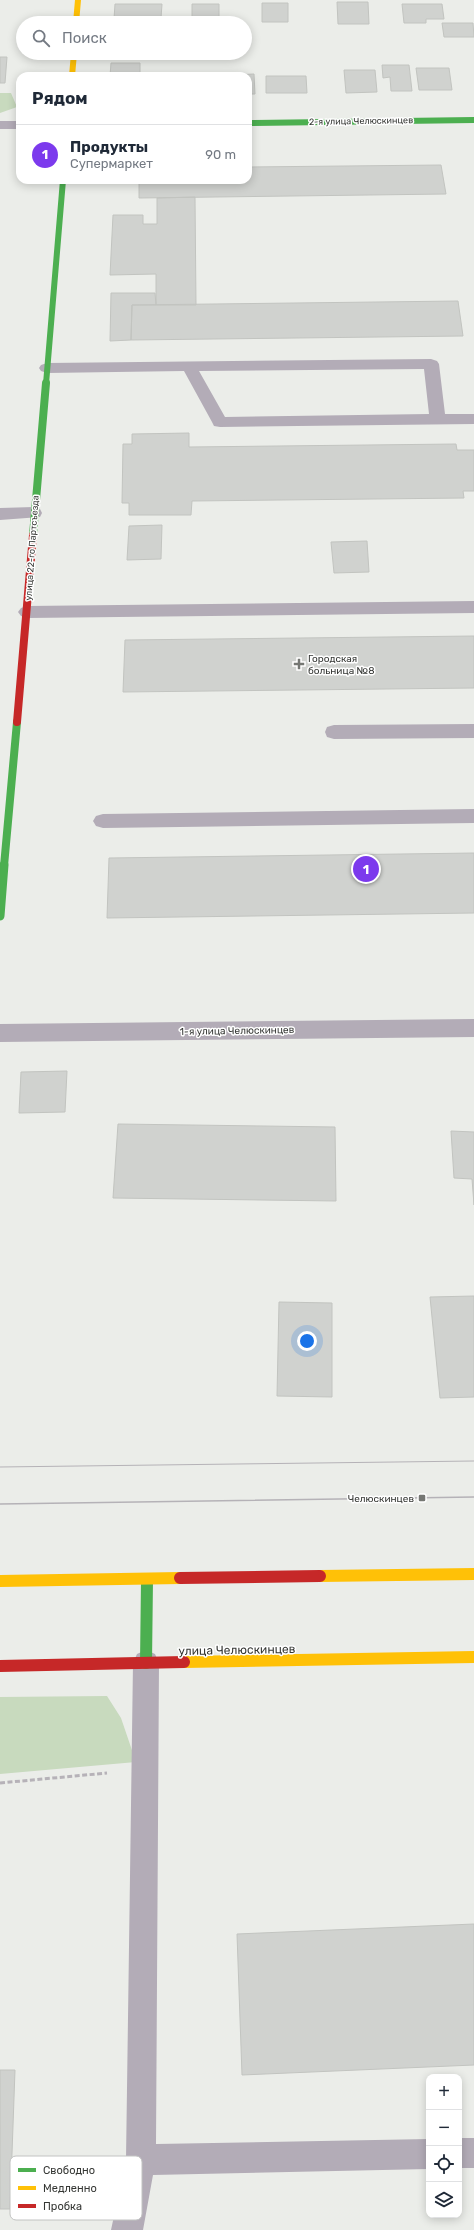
<!DOCTYPE html>
<html lang="ru">
<meta charset="utf-8">
<style>
:root{--surface:#fff;--page:#f6f6f7;--text:#1f2937;--muted:#747a83;--line:#e0e1e3;--accent:#7c3aed}
body{margin:0;font-family:Rubik,sans-serif;background:var(--page);color:var(--text)}
.controls{position:absolute;right:12px;bottom:12px;display:grid;overflow:hidden;border-radius:8px;box-shadow:0 2px 10px #0003}
.controls button{width:36px;height:36px;display:grid;place-items:center;padding:0;border:0;border-bottom:1px solid var(--line);background:var(--surface);color:var(--text);font:20px sans-serif}
.you{position:absolute;left:307px;top:1341px;width:14px;height:14px;margin:-10px;border:3px solid #fff;border-radius:50%;background:#1a73e8;box-shadow:0 0 0 6px #1a73e833}
.badge{display:grid;place-items:center;width:26px;height:26px;border-radius:50%;background:var(--accent);color:#fff;font-size:13px;font-weight:700}
.pin{position:absolute;translate:-50% -50%;border:2px solid #fff;box-shadow:0 1px 4px #0006}
.list{margin:0;padding:0;list-style:none}
h2{display:flex;justify-content:space-between;align-items:center;height:52px;margin:0;padding:0 16px;font-size:17px}
h2 small{font-size:13px;font-weight:400;color:var(--muted)}
.list li{display:grid;grid-template-columns:26px 1fr auto;gap:12px;align-items:center;box-sizing:border-box;height:60px;padding:0 16px;border-top:1px solid var(--line)}
.list b{display:block;font-size:15px;white-space:nowrap}
.list p{margin:0;font-size:13px;white-space:nowrap;color:var(--muted)}
.list em{font-size:13px;font-style:normal;color:var(--muted)}
.icon{flex:none;width:22px;height:22px;fill:none;stroke:currentColor;stroke-width:2;stroke-linecap:round;stroke-linejoin:round}
.map{position:relative;flex:none;width:474px;height:2230px;overflow:hidden}
.search{position:absolute;background:var(--surface);box-shadow:0 2px 10px #0003;left:16px;top:16px;width:236px;height:44px;display:flex;align-items:center;gap:10px;box-sizing:border-box;padding:0 14px;border-radius:22px;color:var(--muted);font-size:15px}
.panel{position:absolute;background:var(--surface);box-shadow:0 2px 10px #0003;left:16px;top:72px;width:236px;height:112px;border-radius:12px}
.map>svg:first-child{display:block}
</style>
<div class="map">
<svg width="474" height="2230" viewBox="0 0 474 2230">
<rect width="100%" height="100%" fill="#ebede9"/>
<!-- green -->
<path fill="#c8dabe" d="M0,93H11L17,107L0,113Z
M107,1696L121,1718L136,1762L0,1774V1697Z"/>
<!-- building -->
<path fill="#d0d2cf" stroke="#c2c4c0" d="M337,2H368L369,24H338Z
M262,3H288V22H262Z
M115,4H162L161,18L114,19Z
M192,4H219V23H192Z
M402,4H442L444,19H426V23H404Z
M442,23H473L474,37H444Z
M0,57H7L5,83H0Z
M111,63H140V76H110Z
M382,65H409L412,91H391L390,77L383,78Z
M416,68H449L452,90H419Z
M344,70H375L377,92L346,93Z
M254,74L255,94H248V76H213Z
M266,76H306L307,93H266Z
M441,165L446,194L139,198V180H248V167Z
M195,197L196,305H156V274L110,275L113,215H143V224H157V198Z
M111,293H155L156,305H132L131,340L110,341Z
M458,301L463,336L131,340L132,305Z
M189,433V447L456,444L457,450H474V491H463L464,498L192,501L191,515H129V503H122L123,444H132V434Z
M162,525L161,559L127,560L129,526Z
M367,541L369,572L334,573L331,542Z
M474,636V688L123,692L125,640Z
M474,853V913L107,918L109,858Z
M67,1071L65,1112L19,1113L21,1072Z
M118,1124L335,1127L336,1201L113,1198Z
M451,1131L474,1132V1205L472,1179L454,1178Z
M474,1296V1397L440,1398L430,1297Z
M279,1302L332,1303V1397L277,1396Z
M474,1924V2065L242,2075L237,1934Z
M0,2070H15L10,2209H0Z"/>
<g fill="none" stroke-linecap="round" stroke-linejoin="round">
<!-- path -->
<path stroke="#b6b2b8" stroke-width="3" stroke-dasharray="5 2.5" stroke-linecap="butt" d="M0,1783L107,1773"/>
<!-- lane -->
<path fill="#b3acb7" fill-rule="evenodd" d="M0,121H20V129H0Z
M431,359L437,361L439,364L445,414H474V424L220,427L214,426L212,422L184,371L47,373L41,371L39,368L41,365L47,363ZM424,369L429,414L225,417L199,371Z
M34,507L40,509L42,513L40,517L0,520V508Z
M474,601V613L27,618L21,616L18,612L21,608L27,606Z
M474,724V738L334,739L327,737L325,732L327,727L334,725Z
M474,809V823L103,828L96,826L93,821L96,816L103,814Z
M146,1650L155,1654L159,1663L156,2144L429,2139V2169L153,2175L143,2230H111L126,2160L133,1663L137,1654Z
M459,2138H474V2168H459Z"/>
<!-- street -->
<path fill="#b3acb7" fill-rule="evenodd" d="M474,1019V1037L0,1042V1024Z"/>
<!-- fast-far3 -->
<path stroke="#4caf50" stroke-width="6" d="M248,123L474,120
M46,384L63,180"/>
<!-- fast-far2 -->
<path stroke="#4caf50" stroke-width="8" d="M33,535L46,383
M4,866L17,722"/>
<!-- fast-far1 -->
<path stroke="#4caf50" stroke-width="9" d="M0,916L4,865"/>
<!-- fast -->
<path stroke="#4caf50" stroke-width="12" d="M146,1663L147,1580"/>
<!-- slow-far1 -->
<path stroke="#ffc107" stroke-width="6" d="M76,23L78,0
M72,76L74,53"/>
<!-- slow -->
<path stroke="#ffc107" stroke-width="12" d="M320,1576L474,1574
M0,1581L180,1578
M184,1662L474,1657"/>
<!-- jam-far1 -->
<path stroke="#c62828" stroke-width="8" d="M17,722L33,535"/>
<!-- jam -->
<path stroke="#c62828" stroke-width="12" d="M180,1578L320,1576
M0,1666L184,1662"/>
<!-- tram-far1 -->
<path stroke="#b5b2b7" stroke-width="1" d="M0,1467L474,1461"/>
<!-- tram -->
<path stroke="#b5b2b7" stroke-width="1.5" d="M0,1504L474,1497"/>
</g>
<!-- markers -->
<g fill="#757773" stroke="#fff" stroke-width="1.5">
<path d="M297 658h4v4h4v4h-4v4h-4v-4h-4v-4h4z"/>
<rect x="418" y="1494" width="8" height="8" rx="2"/>
</g>
<g text-anchor="middle" stroke-width="3" stroke-linejoin="round" paint-order="stroke">
<!-- far-street labels -->
<g font-size="9" fill="#353734" stroke="#fff">
<text transform="translate(361 121) rotate(-1)" y="3">2-я улица Челюскинцев</text>
<text transform="translate(32 548) rotate(-86)" y="3">улица 22-го Партсъезда</text>
</g>
<!-- poi labels -->
<g font-size="10" fill="#353734" stroke="#fff" text-anchor="start">
<text x="308" y="662">Городская<tspan x="308" dy="12">больница №8</tspan></text>
<text x="414" y="1502" text-anchor="end">Челюскинцев</text>
</g>
<!-- street labels -->
<g font-size="10" fill="#353734" stroke="#fff">
<text transform="translate(237 1030) rotate(-1)" y="4">1-я улица Челюскинцев</text>
</g>
<!-- near-street labels -->
<g font-size="12" fill="#353734" stroke="#fff">
<text transform="translate(237 1650) rotate(-1)" y="4">улица Челюскинцев</text>
</g>
</g>
<!-- legend -->
<rect x="10" y="2156" width="132" height="64" rx="6" fill="#fff" stroke="#c2c3c2" stroke-width="1"/>
<rect x="18" y="2168" width="18" height="4" fill="#4caf50"/>
<rect x="18" y="2186" width="18" height="4" fill="#ffc107"/>
<rect x="18" y="2204" width="18" height="4" fill="#c62828"/>
<g font-size="11" fill="#353734">
<text x="43" y="2174">Свободно</text>
<text x="43" y="2192">Медленно</text>
<text x="43" y="2210">Пробка</text>
</g>
</svg>
<div class="controls">
<button>+</button>
<button>−</button>
<button><svg class="icon" aria-label="locate" viewBox="0 0 24 24"><circle cx="12" cy="12" r="6"/><path d="M12 2v4M12 18v4M2 12h4M18 12h4"/></svg></button>
<button><svg class="icon" aria-label="layers" viewBox="0 0 24 24"><path d="M12 4l9 5-9 5-9-5zM3 14l9 5 9-5"/></svg></button>
</div>
<div class="you"></div>
<div class="pin badge" style="left:366px;top:869px">1</div>
<div class="search"><svg class="icon" aria-label="search" viewBox="0 0 24 24"><circle cx="10" cy="10" r="6"/><path d="M15 15l6 6"/></svg>Поиск</div>
<section class="panel">
<h2>Рядом<small></small></h2>
<ul class="list">
<li><span class="badge">1</span><div><b>Продукты</b><p>Супермаркет</p></div><em>90 m</em></li>
</ul>
</section>
</div>
